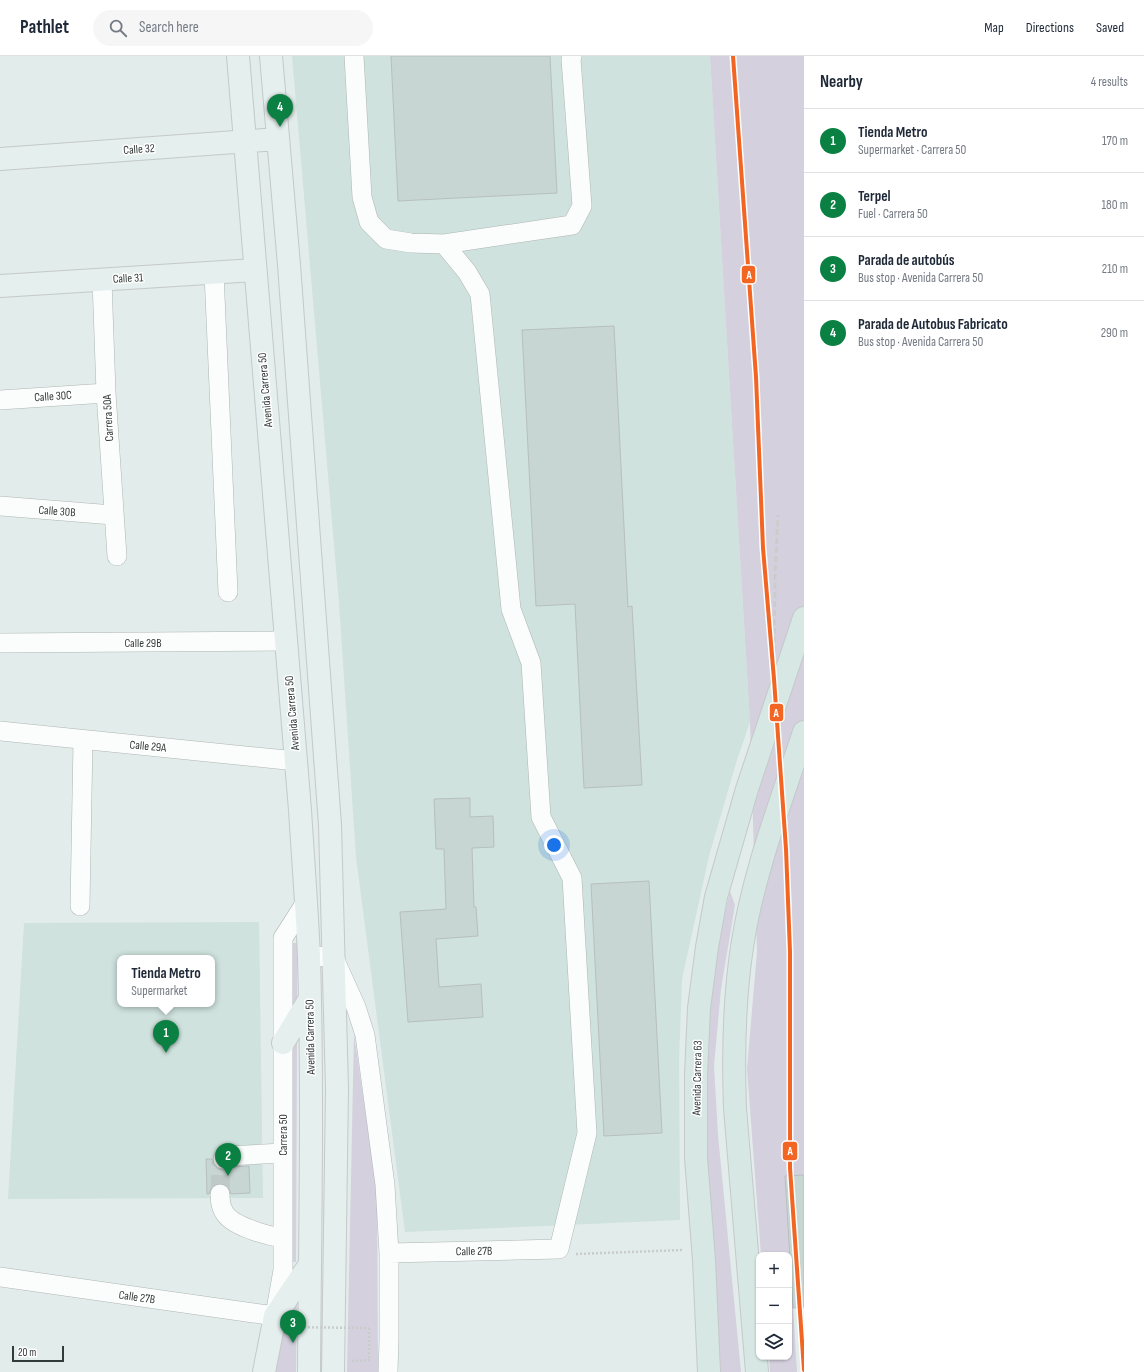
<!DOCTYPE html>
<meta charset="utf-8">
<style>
:root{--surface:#fff;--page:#f6f6f7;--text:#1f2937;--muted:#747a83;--line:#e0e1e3;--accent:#0b8043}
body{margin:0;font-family:"Sofia Sans Condensed",sans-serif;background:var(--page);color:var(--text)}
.controls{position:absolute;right:12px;bottom:12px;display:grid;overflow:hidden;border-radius:8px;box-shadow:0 1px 3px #0004}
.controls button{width:36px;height:36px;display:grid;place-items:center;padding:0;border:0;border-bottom:1px solid var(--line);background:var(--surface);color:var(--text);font:20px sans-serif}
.scale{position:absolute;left:12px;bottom:10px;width:52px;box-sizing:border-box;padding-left:4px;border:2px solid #333b39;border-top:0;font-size:11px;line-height:14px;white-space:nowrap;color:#333b39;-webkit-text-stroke:3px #fff;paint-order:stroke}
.you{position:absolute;left:554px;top:789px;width:14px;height:14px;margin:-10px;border:3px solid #fff;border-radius:50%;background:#1a73e8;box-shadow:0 0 0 6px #1a73e833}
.badge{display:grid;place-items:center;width:26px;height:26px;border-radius:50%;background:var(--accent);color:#fff;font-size:13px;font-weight:700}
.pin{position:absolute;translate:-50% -33px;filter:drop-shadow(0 1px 2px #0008)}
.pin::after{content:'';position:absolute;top:21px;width:14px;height:12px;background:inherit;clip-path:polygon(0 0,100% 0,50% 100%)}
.popup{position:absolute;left:117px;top:899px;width:98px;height:52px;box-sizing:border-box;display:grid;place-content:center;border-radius:8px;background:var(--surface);filter:drop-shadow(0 1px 3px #0005);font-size:13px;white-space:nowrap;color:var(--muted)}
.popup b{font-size:15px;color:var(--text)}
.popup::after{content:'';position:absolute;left:50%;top:100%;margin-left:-8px;border:8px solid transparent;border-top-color:var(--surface)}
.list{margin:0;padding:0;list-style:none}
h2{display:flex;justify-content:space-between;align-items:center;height:52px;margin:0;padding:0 16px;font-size:17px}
h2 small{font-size:13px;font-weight:400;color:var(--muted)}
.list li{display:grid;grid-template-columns:26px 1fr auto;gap:12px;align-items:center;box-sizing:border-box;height:64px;padding:0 16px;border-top:1px solid var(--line)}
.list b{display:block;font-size:15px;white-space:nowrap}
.list p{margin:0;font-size:13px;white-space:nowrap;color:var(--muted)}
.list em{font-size:13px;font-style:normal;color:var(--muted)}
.icon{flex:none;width:22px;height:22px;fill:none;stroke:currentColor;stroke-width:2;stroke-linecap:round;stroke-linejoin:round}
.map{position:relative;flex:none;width:804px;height:1316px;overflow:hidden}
header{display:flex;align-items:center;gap:24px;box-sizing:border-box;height:56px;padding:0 20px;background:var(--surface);border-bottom:1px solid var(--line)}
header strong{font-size:19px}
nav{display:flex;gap:22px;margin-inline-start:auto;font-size:14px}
.search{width:280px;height:36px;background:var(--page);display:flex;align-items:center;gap:10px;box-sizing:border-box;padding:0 14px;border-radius:22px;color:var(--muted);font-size:15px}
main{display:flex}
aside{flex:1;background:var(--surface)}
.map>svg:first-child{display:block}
</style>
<header>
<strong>Pathlet</strong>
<div class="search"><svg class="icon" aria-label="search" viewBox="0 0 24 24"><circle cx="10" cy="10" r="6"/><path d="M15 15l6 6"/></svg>Search here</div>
<nav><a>Map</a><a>Directions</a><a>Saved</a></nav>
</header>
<main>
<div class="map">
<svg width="804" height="1316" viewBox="0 0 804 1316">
<rect width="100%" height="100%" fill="#e2ecea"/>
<!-- built -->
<path fill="#cfe2dd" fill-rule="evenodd" d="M292,0H710L727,286L750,666L737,704L709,800L682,923L679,1004L680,1164L405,1176L356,801L339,547Z
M259,866L263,1142L8,1143L24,867ZM120,902H212V948H120Z"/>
<!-- green -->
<path fill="#d5d0de" d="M710,0H804V1119L785,1120L797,1316H770L769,1301H789V1199H761L747,1013L757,896L750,666L727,286Z
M730,835L735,849L721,933L714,1010L718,1079L741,1316H719L702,1038L712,924L720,879Z
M289,887H297V946L289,958Z
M354,978L377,1136L378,1316H347Z
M291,987H297L296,1206H290Z
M297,1243L296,1316H273L282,1265Z"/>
<!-- building -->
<path fill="#c7d6d3" stroke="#b7bfbd" d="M391,0H550L557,137L398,145Z
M614,270L628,551L632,550L642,729L584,732L575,548L536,550L522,274Z
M470,742V761L493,760L494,791L472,792L474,851H476L478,880L436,883L439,931L481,928L483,961L408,966L400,856L446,853L444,793H436L434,743Z
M649,825L662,1077L604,1080L591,828Z
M206,1103H212L214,1109L218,1113L223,1114L231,1111L249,1110L250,1137L231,1138L229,1132L226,1129L220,1127L214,1129L211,1132L209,1138H207Z
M804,1119V1251L793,1252L785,1120Z"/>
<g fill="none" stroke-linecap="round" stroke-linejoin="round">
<!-- minor-tunnel -->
<path stroke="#bfc9c7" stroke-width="19" stroke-dasharray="19 10" stroke-linecap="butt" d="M220,1138L221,1107L223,1103"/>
<!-- minor casing -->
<g stroke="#aeb6b4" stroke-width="20">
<path id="minor" d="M354,0L362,141L369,166L386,183L411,187L444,188L572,169L582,150L571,3L572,0
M214,217L228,536
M102,224L106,337L117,500
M0,344L106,337
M0,450L113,459
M0,587L286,585
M0,675L296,705
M80,850L83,684
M309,901L333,900L356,951L365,979L385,1129L389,1197V1284L388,1316
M223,1103L228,1100L283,1097
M220,1138C220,1144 221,1151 224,1156C231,1170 268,1180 283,1182
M389,1197L559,1193L587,1077L572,822L541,761L531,607L511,553L480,238L467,216L444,188
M0,1221L275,1260L283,1214V882L306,846"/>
</g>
<!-- major casing -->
<g stroke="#c4c9c9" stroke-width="24">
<path id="major" d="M238,0L300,754C303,803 307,853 309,902C313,1040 310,1178 309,1316
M271,0L289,209L330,769L337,1033L333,1316
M0,103L278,83
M0,230L255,214
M283,987L309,944
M264,1316L275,1260L310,1208"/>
</g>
<!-- highway casing -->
<g stroke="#c4c9c9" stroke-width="24">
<path id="highway" d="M709,1316L704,1204L696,1102V1019L699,952L707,891L716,841L747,733L804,562
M757,1316L735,1052C733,998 734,944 742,891C753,817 781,746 804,676"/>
</g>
<!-- path -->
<path stroke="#c8cccb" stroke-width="2.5" stroke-dasharray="2 2" stroke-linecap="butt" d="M576,1198L683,1194
M369,1272V1302
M352,1305L371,1304"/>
<!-- minor -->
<use href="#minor" stroke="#fbfcfc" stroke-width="19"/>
<!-- major -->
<use href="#major" stroke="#e5efed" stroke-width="22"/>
<!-- highway -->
<use href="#highway" stroke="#d6e7e4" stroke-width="22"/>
<!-- rail -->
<path stroke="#cbcdcd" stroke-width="3" stroke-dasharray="6 3" stroke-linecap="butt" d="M774,623L775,521L778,459"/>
<!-- path-bridge -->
<path stroke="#c8cccb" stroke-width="2.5" stroke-dasharray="2 2" stroke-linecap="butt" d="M280,1271L369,1272"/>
<!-- metro-1 casing -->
<g stroke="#fff" stroke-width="7">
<path id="metro-1" d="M733,0L756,321L763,492L774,623L786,793L790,896V1112L804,1314"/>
</g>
<!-- metro-1 -->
<use href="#metro-1" stroke="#f26522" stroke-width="4"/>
</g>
<g text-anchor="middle" stroke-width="3" stroke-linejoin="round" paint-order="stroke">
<!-- street labels -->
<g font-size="12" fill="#333b39" stroke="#fff">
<text transform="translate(139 93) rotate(-4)" y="4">Calle 32</text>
<text transform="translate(128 222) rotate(-3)" y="4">Calle 31</text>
<text transform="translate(265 334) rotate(-95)" y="4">Avenida Carrera 50</text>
<text transform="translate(53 340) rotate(-4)" y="4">Calle 30C</text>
<text transform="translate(108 362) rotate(-93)" y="4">Carrera 50A</text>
<text transform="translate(57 455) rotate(4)" y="4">Calle 30B</text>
<text x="143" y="591">Calle 29B</text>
<text transform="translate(292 657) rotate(-95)" y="4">Avenida Carrera 50</text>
<text transform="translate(148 690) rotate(5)" y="4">Calle 29A</text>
<text transform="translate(310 981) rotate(-91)" y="4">Avenida Carrera 50</text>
<text transform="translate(697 1022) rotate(-89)" y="4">Avenida Carrera 63</text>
<text transform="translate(283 1079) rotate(-90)" y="4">Carrera 50</text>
<text transform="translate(474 1195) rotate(-1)" y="4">Calle 27B</text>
<text transform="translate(137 1241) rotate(8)" y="4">Calle 27B</text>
</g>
</g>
<g stroke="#fff" stroke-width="1.5">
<rect x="741" y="209" width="15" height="19" rx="4" fill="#f26522"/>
<rect x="769" y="647" width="15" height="19" rx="4" fill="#f26522"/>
<rect x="782" y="1085" width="16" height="20" rx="4" fill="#f26522"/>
</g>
<g font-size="11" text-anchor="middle" font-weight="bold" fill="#fff">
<text x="749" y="223">A</text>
<text x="776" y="661">A</text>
<text x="790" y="1099">A</text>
</g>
</svg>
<div class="controls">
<button>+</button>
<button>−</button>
<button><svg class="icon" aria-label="layers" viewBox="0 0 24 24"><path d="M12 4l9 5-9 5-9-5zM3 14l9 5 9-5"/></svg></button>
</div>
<div class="scale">20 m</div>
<div class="you"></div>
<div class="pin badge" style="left:166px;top:997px">1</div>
<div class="popup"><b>Tienda Metro</b>Supermarket</div>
<div class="pin badge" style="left:228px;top:1120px">2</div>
<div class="pin badge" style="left:293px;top:1287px">3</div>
<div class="pin badge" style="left:280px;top:71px">4</div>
</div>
<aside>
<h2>Nearby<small>4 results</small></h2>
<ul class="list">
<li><span class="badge">1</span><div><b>Tienda Metro</b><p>Supermarket · Carrera 50</p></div><em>170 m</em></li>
<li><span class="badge">2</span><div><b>Terpel</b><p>Fuel · Carrera 50</p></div><em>180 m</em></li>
<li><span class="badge">3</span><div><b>Parada de autobús</b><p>Bus stop · Avenida Carrera 50</p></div><em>210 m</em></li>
<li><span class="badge">4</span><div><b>Parada de Autobus Fabricato</b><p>Bus stop · Avenida Carrera 50</p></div><em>290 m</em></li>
</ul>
</aside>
</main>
